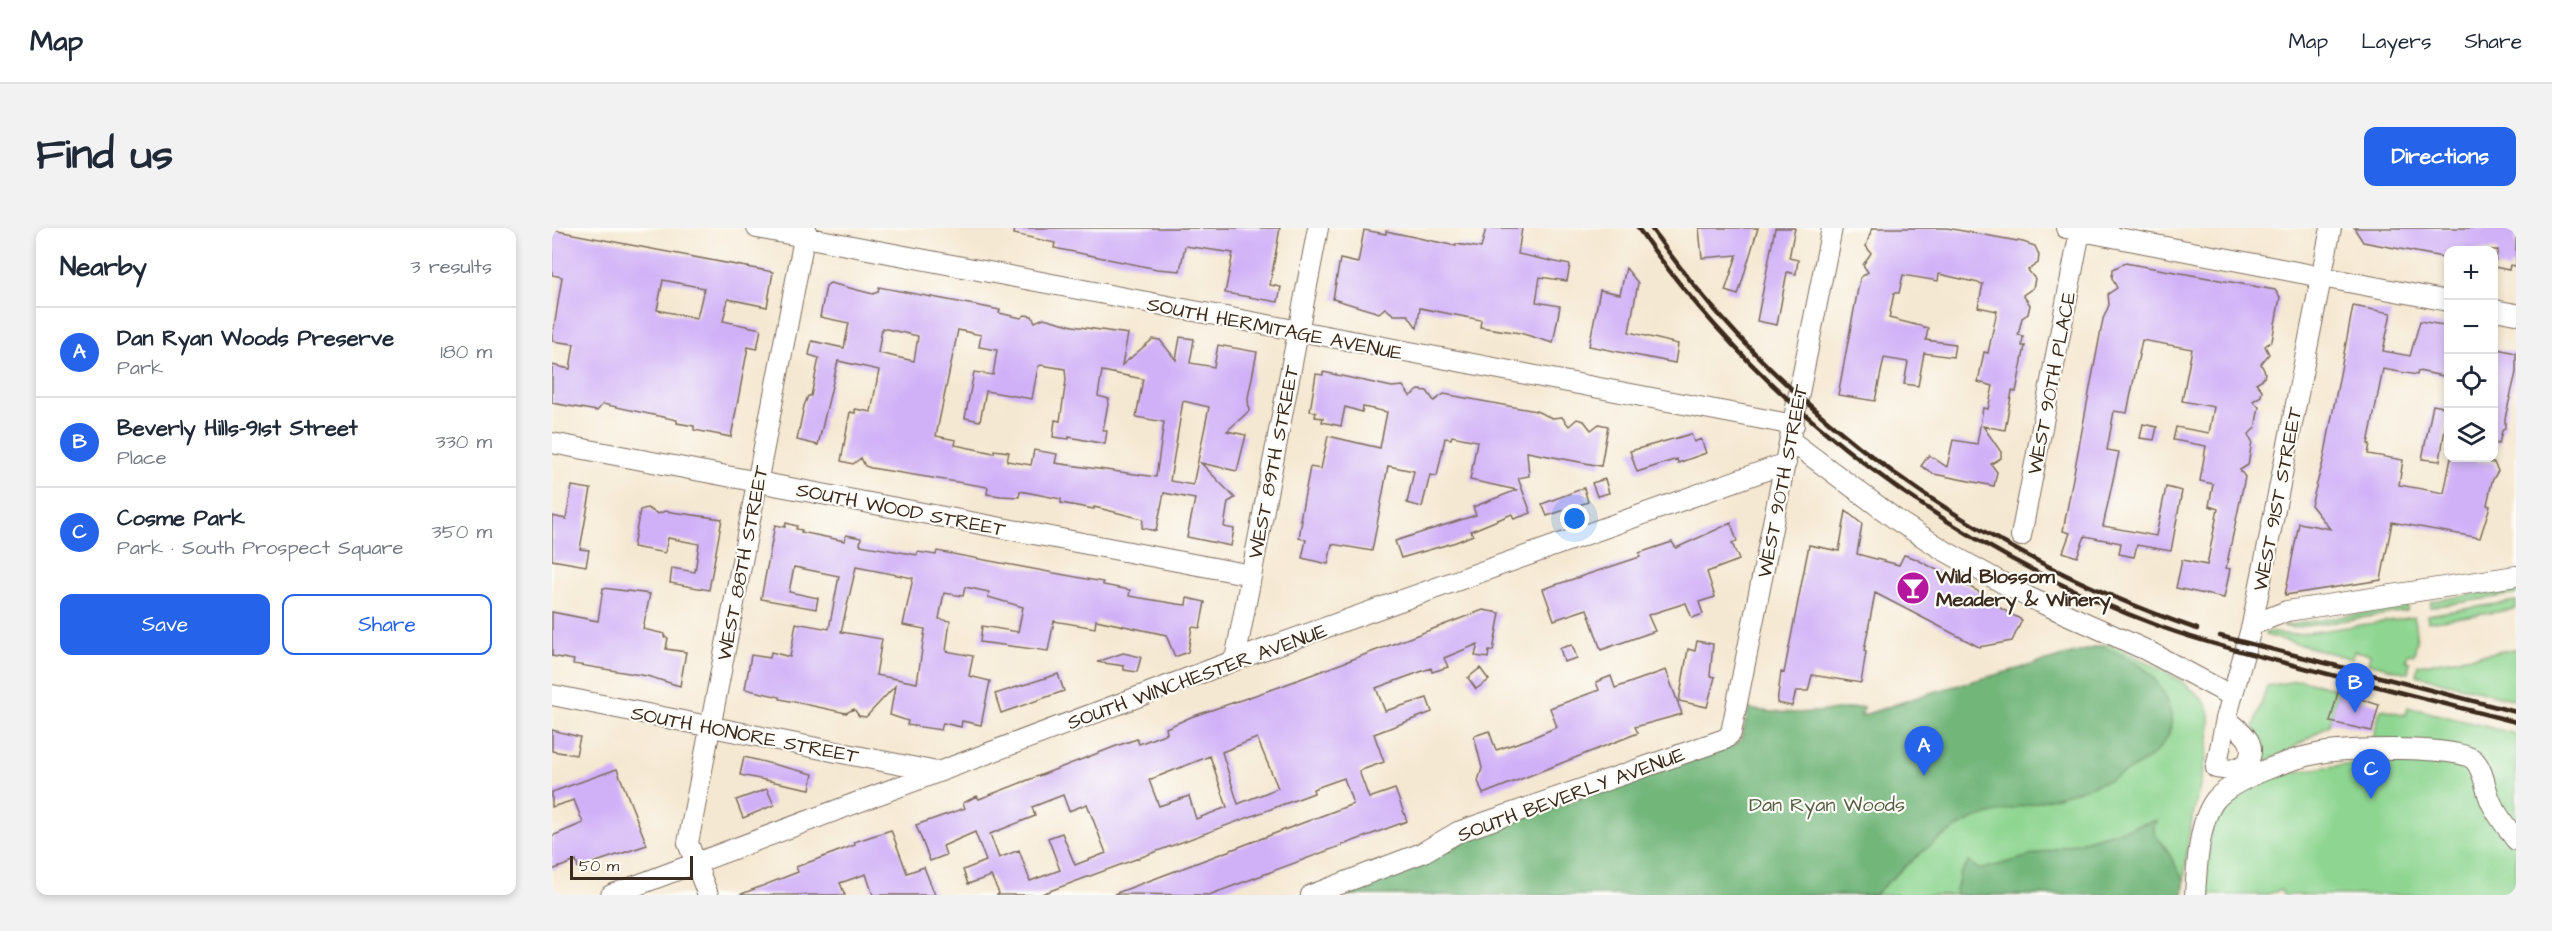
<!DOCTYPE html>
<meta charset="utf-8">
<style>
:root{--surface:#fff;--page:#f2f2f3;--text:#1f2937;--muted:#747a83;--line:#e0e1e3;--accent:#2563eb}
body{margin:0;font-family:"Architects Daughter",sans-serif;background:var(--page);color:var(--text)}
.controls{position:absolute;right:18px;top:18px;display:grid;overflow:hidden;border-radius:12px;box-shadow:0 3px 9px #0003}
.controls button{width:54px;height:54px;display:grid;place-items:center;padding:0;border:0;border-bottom:2px solid var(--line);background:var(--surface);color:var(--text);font:30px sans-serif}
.scale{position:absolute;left:18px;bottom:15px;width:123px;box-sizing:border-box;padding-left:6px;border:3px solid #3b2a1e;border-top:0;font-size:16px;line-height:21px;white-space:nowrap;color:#3b2a1e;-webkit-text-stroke:4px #fdfcf7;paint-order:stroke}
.you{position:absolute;left:1023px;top:291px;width:21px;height:21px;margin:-15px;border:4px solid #fff;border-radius:50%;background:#1a73e8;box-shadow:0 0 0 9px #1a73e833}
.badge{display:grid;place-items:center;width:39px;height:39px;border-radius:50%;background:var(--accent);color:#fff;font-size:20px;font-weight:700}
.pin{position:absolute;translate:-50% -50px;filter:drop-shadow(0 2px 3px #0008)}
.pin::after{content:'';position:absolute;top:32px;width:21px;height:18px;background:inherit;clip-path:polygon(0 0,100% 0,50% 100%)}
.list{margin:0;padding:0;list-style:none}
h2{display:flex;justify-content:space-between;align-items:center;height:78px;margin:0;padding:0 24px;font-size:26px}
h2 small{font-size:20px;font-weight:400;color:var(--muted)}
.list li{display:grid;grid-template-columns:39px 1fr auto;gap:18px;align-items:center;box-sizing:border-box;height:90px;padding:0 24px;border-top:2px solid var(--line)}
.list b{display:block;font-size:22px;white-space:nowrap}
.list p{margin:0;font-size:20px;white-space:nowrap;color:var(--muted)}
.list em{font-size:20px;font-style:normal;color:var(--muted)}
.actions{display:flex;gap:12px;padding:18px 24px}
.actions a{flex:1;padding:14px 0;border:2px solid var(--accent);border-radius:12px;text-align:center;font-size:21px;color:var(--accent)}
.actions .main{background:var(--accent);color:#fff}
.icon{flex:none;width:33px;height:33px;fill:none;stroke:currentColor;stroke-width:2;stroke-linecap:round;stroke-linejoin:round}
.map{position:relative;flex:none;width:1964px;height:667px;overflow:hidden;border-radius:12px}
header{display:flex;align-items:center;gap:36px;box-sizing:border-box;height:84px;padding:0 30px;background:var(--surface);border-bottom:2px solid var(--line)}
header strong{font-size:28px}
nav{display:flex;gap:33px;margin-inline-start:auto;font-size:21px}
.intro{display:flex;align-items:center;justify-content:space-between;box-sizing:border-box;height:144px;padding:0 36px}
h1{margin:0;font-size:42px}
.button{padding:15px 27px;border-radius:12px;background:var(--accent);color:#fff;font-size:21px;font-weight:700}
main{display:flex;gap:36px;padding:0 36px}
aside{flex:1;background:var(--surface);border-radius:12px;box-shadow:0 3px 9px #0003}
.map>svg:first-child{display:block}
</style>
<header>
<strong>Map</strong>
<nav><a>Map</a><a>Layers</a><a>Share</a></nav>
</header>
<div class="intro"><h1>Find us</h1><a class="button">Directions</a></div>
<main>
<aside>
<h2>Nearby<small>3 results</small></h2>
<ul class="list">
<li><span class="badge">A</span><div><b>Dan Ryan Woods Preserve</b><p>Park</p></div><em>180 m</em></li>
<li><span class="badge">B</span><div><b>Beverly Hills-91st Street</b><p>Place</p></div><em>330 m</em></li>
<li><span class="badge">C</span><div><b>Cosme Park</b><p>Park · South Prospect Square</p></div><em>350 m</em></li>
</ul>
<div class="actions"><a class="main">Save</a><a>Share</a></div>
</aside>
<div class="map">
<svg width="1964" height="667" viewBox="0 0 1964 667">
<rect width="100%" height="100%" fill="#fdfcf7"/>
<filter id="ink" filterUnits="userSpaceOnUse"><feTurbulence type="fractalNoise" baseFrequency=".0167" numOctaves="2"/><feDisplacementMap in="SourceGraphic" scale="12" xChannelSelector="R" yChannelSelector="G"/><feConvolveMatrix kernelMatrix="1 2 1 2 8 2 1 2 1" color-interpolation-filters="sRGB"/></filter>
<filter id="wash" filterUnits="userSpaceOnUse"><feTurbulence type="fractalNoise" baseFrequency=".008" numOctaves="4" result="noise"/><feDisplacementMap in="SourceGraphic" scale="24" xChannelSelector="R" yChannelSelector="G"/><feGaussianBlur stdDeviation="1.35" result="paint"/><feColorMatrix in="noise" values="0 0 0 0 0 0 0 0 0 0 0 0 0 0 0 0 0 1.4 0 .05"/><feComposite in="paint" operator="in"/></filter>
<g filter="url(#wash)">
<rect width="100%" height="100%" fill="#f5e8d2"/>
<!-- green -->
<path fill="#8dd590" stroke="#648057" stroke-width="1.5" d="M1964,360V366L1878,379L1879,373Z
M1964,373V381L1876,394L1875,387Z
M1855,378V383L1740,400L1731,398Z
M1862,389L1865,414L1862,426L1856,425L1854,432L1858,434L1856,445L1816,435L1818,426L1802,423L1800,431L1713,407L1714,404L1741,407Z
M1556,416C1583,428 1643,454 1656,480C1666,499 1641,582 1637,607C1634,627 1633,647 1631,667H787L870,636L923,607L1182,518L1189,511L1197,481C1236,488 1272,484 1311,479L1309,488L1378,465Z
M1964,421V472L1864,447L1866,437Z
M1749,452L1787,461L1777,497L1736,523L1703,538C1713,525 1712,512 1702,499L1715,458Z
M1856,479L1964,506V667H1731L1729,662L1713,667H1654C1656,640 1653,600 1669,577C1690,548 1780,537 1815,535L1828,483L1832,481L1854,487Z"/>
<!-- forest -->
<path fill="#72b67a" stroke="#56704c" stroke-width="1.5" d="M1549,418C1583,433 1605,441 1617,479C1641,553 1465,574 1420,592C1384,608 1351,640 1322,667H787L870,636L923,607L1182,518L1189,511L1197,481C1236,488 1272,484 1311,479L1309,488L1378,465Z
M1605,592C1596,607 1608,610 1615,622C1621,632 1625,642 1632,652L1631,667H1403L1408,646L1417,634L1428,642Z"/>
<g id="blocks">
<!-- building -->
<path fill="#d0b1f7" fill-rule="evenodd" d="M463,0H728L718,57L729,59L726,74L673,65L681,25L633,18L628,43L605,41L502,20L503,15L462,6Z
M934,0H970L966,26L1018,37L1015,53L988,49L984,74L1008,78L1001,115L968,105L928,99L929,92L868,80L865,100L856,87H842L833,80L827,85L781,71L788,31L806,35L812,2L834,6V3L904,18V16L929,20Z
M1147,0H1206L1186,67L1173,63L1185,27L1150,30Z
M1223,0H1243L1237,30L1246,32L1244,46L1235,44L1225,97L1205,93Z
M1320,0H1395L1471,14L1483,18L1487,27L1486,35L1476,42L1483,51L1481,60L1471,67L1478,77L1476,86L1470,90L1466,107L1471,108L1470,118H1473L1464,164L1460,163L1453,202L1431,198L1449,224V230L1439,236L1445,244L1442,258L1382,246L1369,238L1377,227L1395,239L1401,212L1425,216L1431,180L1436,181L1441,158L1426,154L1432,124L1436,125L1445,83L1426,79L1431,56L1387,46L1386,53L1351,47L1347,65H1342L1337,90L1376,100L1374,112L1403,116L1401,129L1372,125L1366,158L1352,156L1356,134L1332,130L1323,173L1286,167L1308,50L1316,44L1311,37L1319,25L1314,18Z
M1802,0H1964V38L1958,37L1957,42L1942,39L1946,22H1896V30L1811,14Z
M0,2L221,44L215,79L176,71L171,93L209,101L205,121L196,119L179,209L142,202V198L125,195V192L51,176L45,183L0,175V137L18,141L22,116L0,113L10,49L0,47ZM111,52L152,60L145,90L105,82Z
M1573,35L1723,62L1728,69L1720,113L1713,118L1717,126L1709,136L1713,144L1712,150L1704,155L1710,162L1709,168L1701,173L1707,179L1703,200L1696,207L1700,213L1696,237L1688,242L1693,249L1674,340L1678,341L1672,370L1624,360L1630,332L1655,337L1666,281L1657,278L1661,256L1648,253L1654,218L1621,212L1624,199L1657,205L1662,179L1630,173L1640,121L1590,112L1575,185L1562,183L1555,222L1567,224L1551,298L1604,308L1614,259L1630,263L1619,323L1585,317L1582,329L1567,326L1569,315L1533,308L1525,329L1511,324L1518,305L1511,303L1551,91L1557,77L1556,66L1565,60L1560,50L1561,41Z
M1074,40L1086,55L1077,104L1126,116L1123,135L1037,118L1048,62L1068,66Z
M278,55L321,66L326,64L327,59L433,79L448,82L447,85L469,90L473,87L480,88L483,94L492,90L521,98L576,106L570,137L601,111L608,112L624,132L628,109L642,111L638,135L662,139L666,117L705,124L696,170L697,183L675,203L694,207L685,243L649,235L683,270L676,274L672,299L682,301L679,318L635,309L643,271L612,265L604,303L590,300L591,291L542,279V281L509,275V271L468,263L467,269L449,268L435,266L436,259L319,240L313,238L309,230L301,236L289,233L298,184L303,185V181L319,184L327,142L286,133L266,217L245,212L252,178L256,168H259L267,130L257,127L260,113L292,120L297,95L268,89L274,58ZM330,100L366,108L362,133L326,125ZM406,102L429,107L427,119L445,122L441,147L422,144L413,190L428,193L434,163L480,171L486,139L489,137L513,141L514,152L508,193L503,192L501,209L517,211V209L553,216L555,203L551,202L557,171L546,168L550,143L591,151L584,189L612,194L604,249L503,235L505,226L482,222L479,237L455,233L457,224L442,222V225L403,217L404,212L384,208ZM631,173L657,179L641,257L618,253Z
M1801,78L1839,85L1831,123L1858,128L1868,93L1896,98V149L1866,143L1865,147L1831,141L1816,216H1818L1816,226L1851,232L1847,257L1892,265L1899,230L1942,235L1946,243L1940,253L1935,277L1938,278L1928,310L1840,294L1829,352L1733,367L1747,295L1778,301L1759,277L1772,230Z
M1941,120L1964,125V145L1953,190V200L1950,203L1947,216L1941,215Z
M771,144L840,159L851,158L858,168L867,162L875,163L882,173L892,166L984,183L1000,190L1010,189L1017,198L1025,191L1032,193L1039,202L1047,196L1056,198L1049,238L975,224L977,248L966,250L979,285L962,291L960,286L919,303L921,307L904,314L849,330L843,313L924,287L921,279L965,262L918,252L925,213L900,208L899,211L893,210L885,248L878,247L870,279L855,275L862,243L836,238L820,323L780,316L776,336L750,330L754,312L747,310L750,292H748L758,239L769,241L776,208L828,220L835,184L811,179L810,184L793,179L789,198L770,194L771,190L763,189L764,184L758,183L764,146L771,147Z
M1881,177L1896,180L1888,233L1870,231Z
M1591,196L1605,199L1602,212L1588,210Z
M1139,206L1142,214L1149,211L1154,225L1126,235L1125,231L1085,244L1078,223Z
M1053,251L1057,265L1045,268L1040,255Z
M20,258L39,261L28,321L37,322L34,338L0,332V288L14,291Z
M1032,260L1036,274L995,288L990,276Z
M95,280L106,286L113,283L170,291L157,362L118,355L120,340L143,344L147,316L116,310L113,325L81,319L88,282Z
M1294,283L1310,296L1305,326L1347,337L1352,327L1362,330L1441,371L1439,375L1470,392L1460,413L1427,419L1323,365L1312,423L1314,424L1309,455L1260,447L1256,463H1244L1240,478L1225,475L1229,444L1232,445L1257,317L1287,323Z
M234,295L245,298L244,301L250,302L249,304L293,313L294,307L309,310L308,317L365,327L366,324L384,327L385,323L551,354V357L578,362L577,368L625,376L634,377L635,370L653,374L648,400L640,399L636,424L623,429L614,407L544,392L543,400L502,393L496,423L428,414L430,398L466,404L471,379L436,369L437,364L413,359L411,368L392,365L387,391L398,393L394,423L421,428L417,448L438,453L429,497L410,493L409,499L391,495L389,502L355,497L356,493L338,487L343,458L314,489L307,488L302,481L294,485L228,471V469L193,461L199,427L218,430L219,424L238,429L244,395L277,401L287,348L242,339L237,364L266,370L264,381L209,371L223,297L233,299ZM304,339L361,350L351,397L373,401L365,455L324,447L330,411L289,404Z
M1179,295L1185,313L1180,315L1187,332L1155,344L1163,369L1147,374L1151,386L1140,390L1134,375L1096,387L1103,403L1049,422L1035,381L1002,392L991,361L1088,329L1087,325L1120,314L1124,320Z
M51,360L98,366L91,401L113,406L112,409L116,410L114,421L134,424L128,458L95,448L21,436L22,432L0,428V384L46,393Z
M931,382L948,385L941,423H937L936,430L923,428L926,416L892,430L896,439L880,444L879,440L824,460L833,483L875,470L880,484L822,506L832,534L807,543L817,570L843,561L855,593L657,667L562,666L801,576L792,550L761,561L762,565L487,667H445L447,665L439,648L416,656L411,642L434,633L423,604L391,618L394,627L378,633L364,597L413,580L411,575L425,568L427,571L567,517L585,511L587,516L615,505L614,500L639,489L727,459ZM705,510L726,560L686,576L670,524ZM658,528L675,579L644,591L637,568L607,578L597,552ZM511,567L517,583L535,576L554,625L523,637L510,605L496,610L508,642L478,653L467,622L447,630L438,606L483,588L480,579Z
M1145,413L1161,416L1158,448L1163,449L1155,479L1127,473L1136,421L1143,423Z
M1020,417L1025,430L1012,434L1008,420Z
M571,425L589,429L585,444L572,442V438L545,434Z
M928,440L937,452L924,461L916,450Z
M1114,442L1130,486L1083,499L1086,505L931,566L926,553L930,540L922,508L937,503L944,522L977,511L1005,499L998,480L1047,462L1044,454L1059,448L1063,460Z
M506,446L512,463L449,485L443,466Z
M1786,464L1827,477L1820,503L1778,494Z
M0,502L28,509L24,527L0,523Z
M192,529L261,546L258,561L188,547Z
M65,541L95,617L26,640L24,633L0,642V608L31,595L22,572L0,579V564Z
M215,561L222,577L191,590L184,572Z
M339,602L355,645L372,639L383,667H321L314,646L288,655L293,667H187L246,644L244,639L303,617L302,614Z"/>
</g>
</g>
<g filter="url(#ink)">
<use href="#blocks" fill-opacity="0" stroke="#7c6c5d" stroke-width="1.5"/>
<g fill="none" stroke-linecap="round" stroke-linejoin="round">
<!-- minor casing -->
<g stroke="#7c6c5d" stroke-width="22">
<path id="minor" d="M205,0L1242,197
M1514,0L1896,73
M1942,82L1964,86
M1239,213L1346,293L1393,323L1476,369L1594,422L1680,468
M0,215L699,347
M1469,308L1528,3
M1700,397L1735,383L1964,348
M683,432L766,0
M0,467L385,544
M1674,491C1690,504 1707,514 1695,536L1679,542L1664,540L1674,491L1700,397L1779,0
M59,667L708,423L1234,235
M156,667L136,615L254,0
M759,667L870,625L906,604L1173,511L1179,505L1280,0
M1643,667C1645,640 1646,591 1665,570C1684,550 1741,530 1769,525C1792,520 1906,517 1922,532C1932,542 1933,561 1939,574C1945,587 1955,600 1964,612"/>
</g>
<!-- minor -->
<use href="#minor" stroke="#fff" stroke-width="20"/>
<!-- rail -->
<path stroke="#3b2a1e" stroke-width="4.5" d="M1086,0C1214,184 1403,323 1612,400C1665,419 1719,431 1772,445C1836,461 1900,478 1964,494
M1099,0C1233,191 1426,325 1645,401
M1668,408L1964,484"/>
</g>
</g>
<!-- icons -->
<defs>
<g id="bar-disc" transform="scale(1.725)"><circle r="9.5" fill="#b5179e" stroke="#fdfcf7"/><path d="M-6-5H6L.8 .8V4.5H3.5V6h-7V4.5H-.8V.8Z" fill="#fff"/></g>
</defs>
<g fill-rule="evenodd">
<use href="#bar-disc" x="1361" y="360"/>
</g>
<g text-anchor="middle" stroke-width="4.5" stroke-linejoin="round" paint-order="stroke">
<!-- street labels -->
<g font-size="20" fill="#3b2a1e" stroke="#fdfcf7">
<text transform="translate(723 100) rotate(11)" y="7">SOUTH HERMITAGE AVENUE</text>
<text transform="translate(1499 155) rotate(-79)" y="7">WEST 90TH PLACE</text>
<text transform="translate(721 234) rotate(-79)" y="7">WEST 89TH STREET</text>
<text transform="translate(1230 253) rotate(-79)" y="7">WEST 90TH STREET</text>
<text transform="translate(1725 271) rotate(-79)" y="7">WEST 91ST STREET</text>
<text transform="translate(349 281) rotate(11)" y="7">SOUTH WOOD STREET</text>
<text transform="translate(190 335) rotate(-79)" y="7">WEST 88TH STREET</text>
<text transform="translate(645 448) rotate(-20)" y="7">SOUTH WINCHESTER AVENUE</text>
<text transform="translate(193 506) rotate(11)" y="7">SOUTH HONORE STREET</text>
<text transform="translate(1019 566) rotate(-20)" y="7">SOUTH BEVERLY AVENUE</text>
</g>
<!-- poi labels -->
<g font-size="20" font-weight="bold" fill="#3b2a1e" stroke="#fdfcf7" text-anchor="start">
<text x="1384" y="355">Wild Blossom<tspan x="1384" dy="23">Meadery &amp; Winery</tspan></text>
</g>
<!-- park labels -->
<g font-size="20" fill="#545d40" stroke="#fdfcf7">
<text x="1275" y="583">Dan Ryan Woods</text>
</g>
</g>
</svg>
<div class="controls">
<button>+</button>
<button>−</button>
<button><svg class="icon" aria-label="locate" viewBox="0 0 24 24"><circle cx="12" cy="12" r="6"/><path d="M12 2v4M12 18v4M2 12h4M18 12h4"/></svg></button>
<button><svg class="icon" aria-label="layers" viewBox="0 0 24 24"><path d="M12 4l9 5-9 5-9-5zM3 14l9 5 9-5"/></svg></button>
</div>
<div class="scale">50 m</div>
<div class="you"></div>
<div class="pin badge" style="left:1372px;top:548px">A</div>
<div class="pin badge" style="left:1803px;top:485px">B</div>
<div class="pin badge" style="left:1819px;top:571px">C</div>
</div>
</main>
